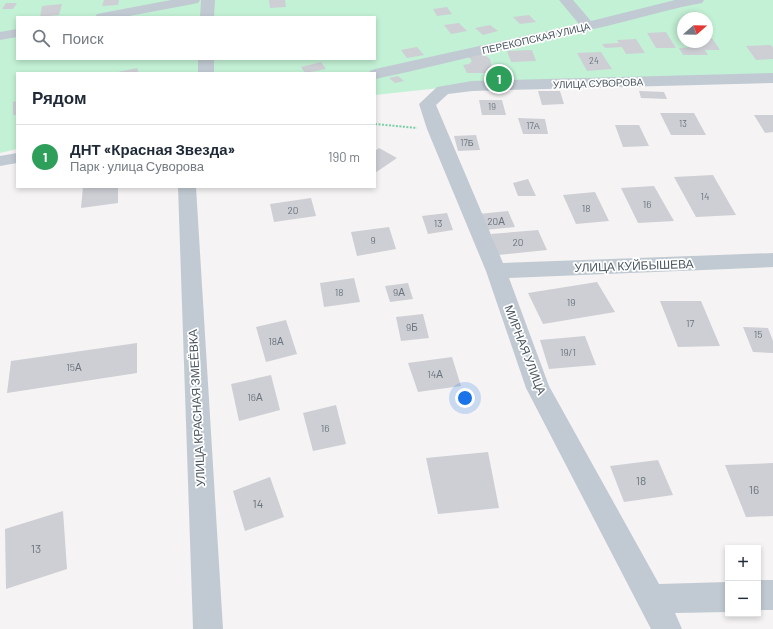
<!DOCTYPE html>
<html lang="ru">
<meta charset="utf-8">
<style>
:root{--surface:#fff;--page:#f6f6f7;--text:#1f2937;--muted:#747a83;--line:#e0e1e3;--accent:#ea580c}
body{margin:0;font-family:Barlow,sans-serif;background:var(--page);color:var(--text)}
.controls{position:absolute;right:12px;bottom:12px;display:grid;overflow:hidden;border-radius:0px;box-shadow:0 2px 6px #0003}
.controls button{width:36px;height:36px;display:grid;place-items:center;padding:0;border:0;border-bottom:1px solid var(--line);background:var(--surface);color:var(--text);font:20px sans-serif}
.compass{position:absolute;left:677px;top:12px;width:36px;height:36px;border-radius:50%;background:var(--surface);box-shadow:0 2px 6px #0003;rotate:70deg}
.you{position:absolute;left:465px;top:398px;width:14px;height:14px;margin:-10px;border:3px solid #fff;border-radius:50%;background:#1a73e8;box-shadow:0 0 0 6px #1a73e833}
.badge{display:grid;place-items:center;width:26px;height:26px;border-radius:50%;background:var(--accent);color:#fff;font-size:13px;font-weight:700}
.pin{position:absolute;translate:-50% -50%;border:2px solid #fff;box-shadow:0 1px 4px #0006}
.list{margin:0;padding:0;list-style:none}
h2{display:flex;justify-content:space-between;align-items:center;height:52px;margin:0;padding:0 16px;font-size:17px}
h2 small{font-size:13px;font-weight:400;color:var(--muted)}
.list li{display:grid;grid-template-columns:26px 1fr auto;gap:12px;align-items:center;box-sizing:border-box;height:64px;padding:0 16px;border-top:1px solid var(--line)}
.list b{display:block;font-size:15px;white-space:nowrap}
.list p{margin:0;font-size:13px;white-space:nowrap;color:var(--muted)}
.list em{font-size:13px;font-style:normal;color:var(--muted)}
.icon{flex:none;width:22px;height:22px;fill:none;stroke:currentColor;stroke-width:2;stroke-linecap:round;stroke-linejoin:round}
.map{position:relative;flex:none;width:773px;height:629px;overflow:hidden}
.search{position:absolute;background:var(--surface);box-shadow:0 2px 6px #0003;left:16px;top:16px;width:360px;height:44px;display:flex;align-items:center;gap:10px;box-sizing:border-box;padding:0 14px;border-radius:0px;color:var(--muted);font-size:15px}
.panel{position:absolute;background:var(--surface);box-shadow:0 2px 6px #0003;left:16px;top:72px;width:360px;height:116px;border-radius:0px}
.map>svg:first-child{display:block}
</style>
<div class="map">
<svg width="773" height="629" viewBox="0 0 773 629">
<rect width="100%" height="100%" fill="#f5f3f3"/>
<!-- green -->
<path fill="#c3f1d5" fill-rule="evenodd" d="M0,0H773V74L440,88L375,95V73H17V149L0,153ZM17,17H375V59H17ZM683,18H707V42H683Z"/>
<!-- building -->
<path fill="#cdcfd5" d="M104,0H119L118,5L102,6Z
M269,0H285L286,7L270,8Z
M6,3H17L13,9H2Z
M62,4L59,15L40,17L42,6Z
M447,7L452,14L437,16L433,9Z
M529,15L536,22L520,24L513,17Z
M459,23L467,31L451,34L444,25Z
M490,25L498,31L483,35L475,28Z
M666,32L676,48H656L647,33Z
M707,38H712L720,50H705L708,55H683L679,48L693,47L689,42H707Z
M636,39L645,53L626,54L622,47L605,48L602,44L619,43L617,40Z
M771,45L773,48V59L756,60L746,46Z
M417,47L424,55L407,58L401,50Z
M532,50L536,61L511,62L507,51Z
M481,52L490,59L493,73H467L463,65L469,64L472,61L468,56Z
M601,52L612,69L587,71L577,53Z
M321,62L326,69L305,73L301,67Z
M137,68L139,73H118V72Z
M398,76L404,81L395,83L389,78Z
M538,91H560L564,104L542,105Z
M639,91L664,92L667,99L641,98Z
M479,100H502L506,115H482Z
M17,101V115H13V102Z
M660,113H694L706,135H671Z
M754,115H773V132L765,133Z
M518,118L545,119L548,134H523Z
M615,125H639L649,146L623,147Z
M476,135L480,150L458,151L454,136Z
M379,148L397,158L375,173V151Z
M713,175L736,215L696,217L674,177Z
M528,179L536,196H518L513,183Z
M654,186L674,221L638,223L621,188Z
M83,187H118V203L81,208Z
M595,192L609,221L576,224L563,195Z
M311,198L316,216L274,222L270,204Z
M508,211L515,227L485,230L478,214Z
M447,213L453,230L428,234L422,216Z
M389,227L396,249L357,256L351,232Z
M538,230L547,250L498,255L491,234Z
M354,278L360,302L324,307L320,283Z
M597,282L615,312L543,324L528,293Z
M408,283L413,299L390,302L385,286Z
M660,301H701L720,346L678,347Z
M423,314L429,338L401,341L396,317Z
M286,320L297,354L266,362L256,327Z
M743,327L768,328L773,341V353L753,352Z
M585,336L596,365L549,369L540,340Z
M137,343V373L7,393L11,361Z
M452,357L461,386L418,392L408,363Z
M271,375L280,410L239,421L231,384Z
M336,405L346,444L313,451L303,413Z
M488,452L499,508L438,514L426,458Z
M658,460L673,495L624,502L610,466Z
M773,463V516L746,517L725,465Z
M270,477L284,517L245,531L233,491Z
M63,511L67,569L6,589L5,529Z"/>
<g fill="none" stroke-linecap="round" stroke-linejoin="round">
<!-- path -->
<path stroke="#7ad0a6" stroke-width="2" stroke-dasharray="2 1.5" stroke-linecap="butt" d="M375,124L417,128"/>
<!-- minor -->
<path fill="#c1cad2" fill-rule="evenodd" d="M171,0H200L198,3L193,4L124,17H95L97,14L102,13Z
M201,0H215L214,17H200Z
M559,0H573L591,21L675,0H704L702,3L697,4C660,11 624,23 588,30C517,45 446,64 375,79V73H368L370,71L375,69L579,24Z
M17,29V37L0,40V32Z
M198,59H214V73H198Z
M773,73V83L472,91L448,94L436,105L503,263L773,253V267L509,278L549,386L659,584L728,582V612L675,613L682,629H651L526,388L486,271L427,129L419,104L437,87L472,81Z
M17,153V163L0,166V156Z
M178,187H196L223,629H193Z
M758,580H773V610H758Z"/>
</g>
<g text-anchor="middle" stroke-width="3.5" stroke-linejoin="round" paint-order="stroke">
<!-- far-number labels -->
<g font-size="9" fill="#6b747e">
<text x="594" y="64">24</text>
<text x="492" y="110">19</text>
<text x="683" y="127">13</text>
<text x="533" y="129">17А</text>
<text x="467" y="146">17Б</text>
</g>
<!-- far-street labels -->
<g font-size="10" fill="#4a5661" stroke="#fff">
<text transform="translate(536 38) rotate(-13)" y="4">ПЕРЕКОПСКАЯ УЛИЦА</text>
<text transform="translate(598 83) rotate(-2)" y="4">УЛИЦА СУВОРОВА</text>
</g>
<!-- number labels -->
<g font-size="10" fill="#6b747e">
<text x="705" y="200">14</text>
<text x="647" y="208">16</text>
<text x="586" y="212">18</text>
<text x="293" y="214">20</text>
<text x="496" y="225">20А</text>
<text x="438" y="227">13</text>
<text x="373" y="244">9</text>
<text x="518" y="246">20</text>
<text x="339" y="296">18</text>
<text x="399" y="296">9А</text>
<text x="571" y="306">19</text>
<text x="690" y="327">17</text>
<text x="412" y="331">9Б</text>
<text x="758" y="338">15</text>
<text x="276" y="345">18А</text>
<text x="568" y="356">19/1</text>
<text x="74" y="371">15А</text>
<text x="435" y="378">14А</text>
<text x="255" y="401">16А</text>
<text x="325" y="432">16</text>
</g>
<!-- street labels -->
<g font-size="12" fill="#4a5661" stroke="#fff">
<text transform="translate(634 266) rotate(-2)" y="4">УЛИЦА КУЙБЫШЕВА</text>
<text transform="translate(525 350) rotate(69)" y="4">МИРНАЯ УЛИЦА</text>
<text transform="translate(197 408) rotate(-93)" y="4">УЛИЦА КРАСНАЯ ЗМЕЁВКА</text>
</g>
<!-- near-number labels -->
<g font-size="12" fill="#6b747e">
<text x="641" y="485">18</text>
<text x="754" y="494">16</text>
<text x="258" y="508">14</text>
<text x="36" y="553">13</text>
</g>
</g>
</svg>
<div class="controls">
<button>+</button>
<button>−</button>
</div>
<svg class="compass" viewBox="-18 -18 36 36"><path d="M0-13l5 13h-10z" fill="#e53935"/><path d="M0 13l5-13h-10z" fill="#747a83"/></svg>
<div class="you"></div>
<div class="pin badge" style="left:499px;top:79px;background:#2e9e5b">1</div>
<div class="search"><svg class="icon" aria-label="search" viewBox="0 0 24 24"><circle cx="10" cy="10" r="6"/><path d="M15 15l6 6"/></svg>Поиск</div>
<section class="panel">
<h2>Рядом<small></small></h2>
<ul class="list">
<li><span class="badge" style="background:#2e9e5b">1</span><div><b>ДНТ «Красная Звезда»</b><p>Парк · улица Суворова</p></div><em>190 m</em></li>
</ul>
</section>
</div>
